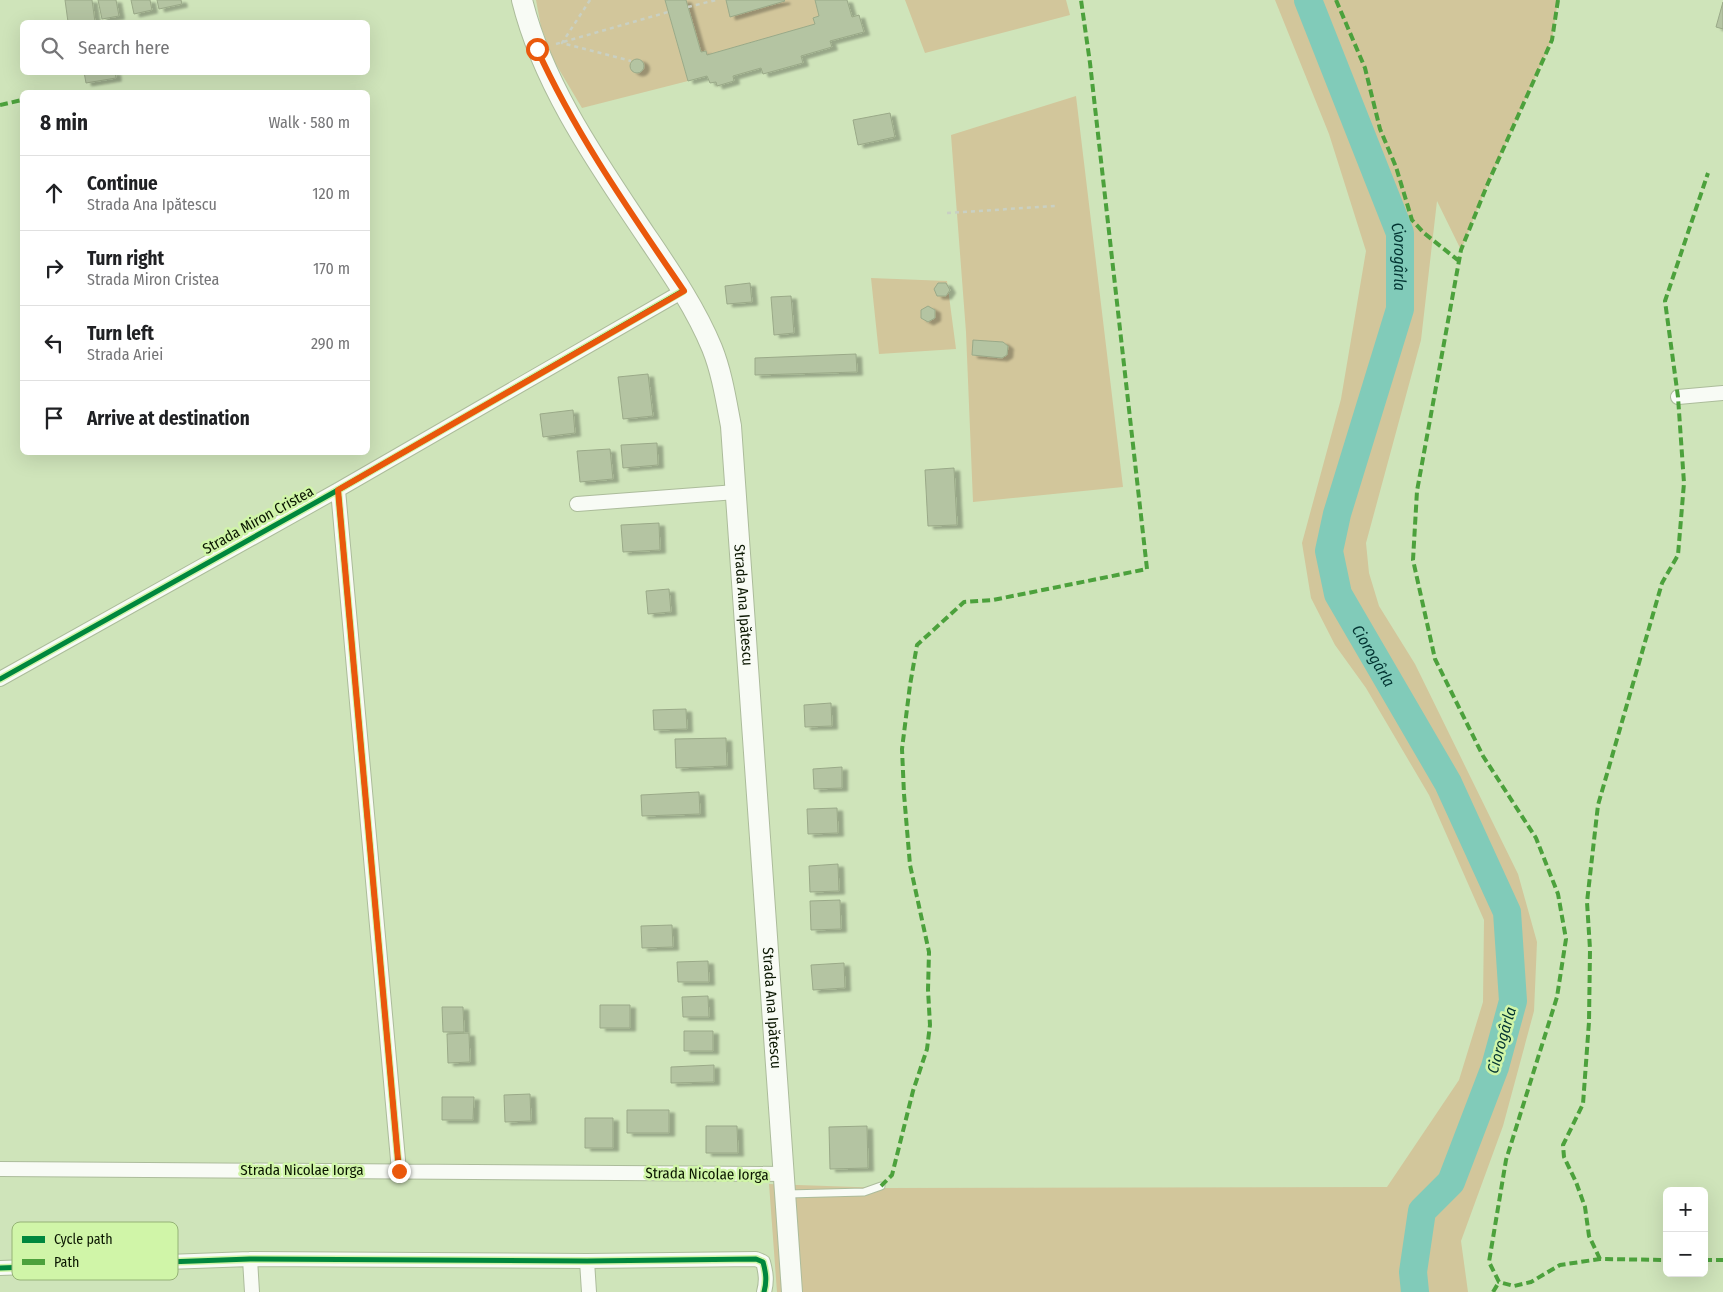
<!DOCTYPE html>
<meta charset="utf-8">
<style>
:root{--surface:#fff;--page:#f2f2f2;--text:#202124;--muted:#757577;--line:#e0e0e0}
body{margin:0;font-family:"Fira Sans Condensed",sans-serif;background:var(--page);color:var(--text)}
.controls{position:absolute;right:15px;bottom:15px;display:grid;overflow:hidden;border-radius:8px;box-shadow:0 5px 20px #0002}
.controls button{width:45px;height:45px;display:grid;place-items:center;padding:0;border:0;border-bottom:1px solid var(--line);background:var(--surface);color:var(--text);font:25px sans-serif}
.stop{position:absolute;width:15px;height:15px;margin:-11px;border:4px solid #ea580c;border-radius:50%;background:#fff}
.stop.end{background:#ea580c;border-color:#fff;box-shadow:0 1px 5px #0008}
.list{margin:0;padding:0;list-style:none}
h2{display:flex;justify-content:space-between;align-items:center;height:65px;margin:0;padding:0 20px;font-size:21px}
h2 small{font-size:16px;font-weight:400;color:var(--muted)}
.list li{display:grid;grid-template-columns:32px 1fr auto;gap:15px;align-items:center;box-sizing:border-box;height:75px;padding:0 20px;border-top:1px solid var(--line)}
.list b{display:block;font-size:19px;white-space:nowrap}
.list p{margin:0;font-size:16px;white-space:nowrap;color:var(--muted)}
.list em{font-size:16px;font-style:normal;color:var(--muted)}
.icon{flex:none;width:28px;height:28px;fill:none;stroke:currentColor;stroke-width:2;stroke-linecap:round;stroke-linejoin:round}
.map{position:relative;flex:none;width:1723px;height:1292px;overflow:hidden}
.search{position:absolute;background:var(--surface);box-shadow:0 5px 20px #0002;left:20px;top:20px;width:350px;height:55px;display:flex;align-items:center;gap:12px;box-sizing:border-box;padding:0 18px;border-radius:8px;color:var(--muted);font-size:19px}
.panel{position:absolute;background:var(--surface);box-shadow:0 5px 20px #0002;left:20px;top:90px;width:350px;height:365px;border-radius:8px}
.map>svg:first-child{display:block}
</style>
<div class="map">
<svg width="1723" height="1292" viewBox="0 0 1723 1292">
<defs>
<filter id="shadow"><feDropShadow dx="5.5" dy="3" stdDeviation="1" flood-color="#0004"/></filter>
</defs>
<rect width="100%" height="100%" fill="#cfe4ba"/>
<!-- green -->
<path fill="#d2c69b" d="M536,0H665L688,81L582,108L554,61L541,27Z
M686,0H815L819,16L813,18L815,24L707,55L701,52Z
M905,0H1066L1070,15L925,53Z
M1275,0H1558L1552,40L1488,183L1461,250L1437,201L1421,340L1366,543L1369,573L1379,606L1415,664L1518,874L1537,942L1534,1011L1503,1126L1461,1241L1468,1292H777L769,1184L884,1188L1387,1187L1459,1080L1483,1002L1484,920L1429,795L1366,688L1335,645L1311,598L1302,543L1341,399L1366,251L1329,134Z
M1076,96L1123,487L973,502L966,332L951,135Z
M871,278L947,281L956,349L879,354Z"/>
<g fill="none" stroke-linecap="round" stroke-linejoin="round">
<!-- river -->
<path stroke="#81cbb9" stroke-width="28" id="s1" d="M1308,0L1400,233V309L1337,514L1329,551L1338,594L1448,783L1507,912L1513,1001L1495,1067L1451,1182L1422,1211L1413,1272L1415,1292"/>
</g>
<!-- building -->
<path fill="#b4c4a2" stroke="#9aa988" filter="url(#shadow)" d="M65,0H92L95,22H68Z
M98,0H116L119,16L102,19Z
M131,0H150L152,10L134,14Z
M157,0H181L182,4L159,9Z
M665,0H686L701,52L706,51L707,55L815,24L813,18L819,16L815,0H847L852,17L859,15L864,32L830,41L832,47L801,56L803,63L763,74L761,68L733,76L734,81L717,86L716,82L710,83L707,76L688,81Z
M726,0H784L785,1L730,17Z
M1723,2V29L1716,27Z
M630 66a7 7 0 1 1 14 0a7 7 0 1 1-14 0Z
M84,72H115L116,78L86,83Z
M890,113L895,137L858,145L853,120Z
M750,283L752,302L727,304L725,286Z
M938,283H946L950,290L946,296H937L934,289Z
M791,296L794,333L774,335L771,297Z
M928,306L935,310V318L928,322L921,318V310Z
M973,340L1003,342L1008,346L1007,355L1002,358L972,355Z
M856,354L857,372L755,375V358Z
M648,374L653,416L623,419L618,377Z
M573,410L575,433L543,437L540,414Z
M657,443L658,465L623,468L621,445Z
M610,449L613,479L580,482L577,451Z
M954,468L957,525L928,526L925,470Z
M659,523L660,550L623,552L621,525Z
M669,589L671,612L648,614L646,591Z
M831,703L832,726L805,727L804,705Z
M686,709L687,729L654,730L653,710Z
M726,738L727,766L676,768L675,739Z
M842,767V788L814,789L813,769Z
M699,792L700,814L642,816L641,795Z
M837,808L838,833L808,834L807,809Z
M838,864L839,891L810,892L809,866Z
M840,900L841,929L811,930L810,901Z
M672,925L673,947L642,948L641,926Z
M708,961L709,982H678L677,962Z
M844,963L845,988L813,990L811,965Z
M708,996L709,1017H683L682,997Z
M600,1005H630V1028H600Z
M442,1007H463L464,1032H443Z
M684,1031H713V1051H684Z
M469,1033L470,1062L448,1063L447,1034Z
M714,1065V1082L671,1083V1067Z
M530,1094L531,1121L505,1122L504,1095Z
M442,1097H474L473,1120H442Z
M627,1110H669V1133H627Z
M585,1118H613V1148H585Z
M706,1126H737L738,1153H706Z
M867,1126L868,1168L830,1169L829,1127Z"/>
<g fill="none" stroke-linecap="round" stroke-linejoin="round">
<!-- lane casing -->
<g stroke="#acbc9b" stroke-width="9">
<path id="lane" d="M788,1194L864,1192L881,1186"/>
</g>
<!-- street casing -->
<g stroke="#acbc9b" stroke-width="16">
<path id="street" d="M1678,397L1723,393
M338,490L399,1171
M577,504L736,492
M0,679L338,490L683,291
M0,1169L783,1174
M250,1259L252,1292
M587,1261L589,1292
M0,1268L250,1259L587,1261L756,1259L763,1262C766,1273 767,1281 764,1292"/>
</g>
<!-- secondary casing -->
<g stroke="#acbc9b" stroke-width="22">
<g id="secondary">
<path id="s2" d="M522,0C543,85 597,162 645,234C670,271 695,307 712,348C722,373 726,400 731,426L792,1292"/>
</g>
</g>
<!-- path -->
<path stroke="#c9d0c3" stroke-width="2.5" stroke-dasharray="4 4" stroke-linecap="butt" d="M590,0L562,43L631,61
M688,7L716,0
M556,44L668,12
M947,213L1055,206"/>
<!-- lane -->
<use href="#lane" stroke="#f8fbf5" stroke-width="7"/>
<!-- street -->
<use href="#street" stroke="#f8fbf5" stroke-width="14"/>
<!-- secondary -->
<use href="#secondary" stroke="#f8fbf5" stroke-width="20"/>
<!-- quiet -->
<path stroke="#4ca13c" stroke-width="4" stroke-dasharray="8 4" stroke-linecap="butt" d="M1336,0L1365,68L1380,129L1396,167L1412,220L1424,233L1459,261
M1558,0L1552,40L1488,183L1461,250L1417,491L1413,560L1435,659L1483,756L1536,838L1558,894L1566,939L1557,997L1506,1160L1489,1262L1499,1282L1514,1286L1531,1282L1560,1265L1600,1259L1667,1260
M0,105L22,100
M881,1186L892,1175L913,1091L927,1049L930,1025L928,990L929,952L910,865L904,794L902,749L910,685L917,645L964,602L993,600L1147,569L1090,63L1081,0
M1600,1259L1589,1236L1585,1207L1576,1182L1564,1157L1563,1145L1583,1104L1589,1022L1590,949L1587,902L1598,805L1662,583L1678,555L1684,483L1678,397L1665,301L1708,173
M1704,1260H1723
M1493,1292L1499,1282"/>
<!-- cycleway casing -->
<g stroke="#d0f5a8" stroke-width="8">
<path id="cycleway" d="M338,490L399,1171
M0,679L338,490L683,291
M0,1268L250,1259L587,1261L756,1259L763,1262C766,1273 767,1281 764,1292"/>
</g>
<!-- cycleway -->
<use href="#cycleway" stroke="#00873e" stroke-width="5"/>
</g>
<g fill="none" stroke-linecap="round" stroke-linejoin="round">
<!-- route -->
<path stroke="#ea580c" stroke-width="6" d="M399,1171L338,490L684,291C631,213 576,135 537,49"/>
</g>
<g text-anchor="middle" stroke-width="5" stroke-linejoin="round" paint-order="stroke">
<!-- street labels -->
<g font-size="15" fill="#0a1600" stroke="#d0f5a8">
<text transform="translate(258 520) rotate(-29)" y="5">Strada Miron Cristea</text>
<text dy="5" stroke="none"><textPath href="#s2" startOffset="658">Strada Ana Ipătescu</textPath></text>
<text dy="5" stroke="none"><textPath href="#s2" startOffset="1062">Strada Ana Ipătescu</textPath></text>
<text x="302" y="1175">Strada Nicolae Iorga</text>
<text transform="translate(707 1174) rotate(1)" y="5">Strada Nicolae Iorga</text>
</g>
<!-- water labels -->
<g font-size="16" font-style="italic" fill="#023331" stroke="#d0f5a8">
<text dy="6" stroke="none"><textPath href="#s1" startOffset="274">Ciorogârla</textPath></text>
<text dy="6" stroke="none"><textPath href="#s1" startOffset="694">Ciorogârla</textPath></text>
<text transform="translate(1501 1040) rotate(-74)" y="6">Ciorogârla</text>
</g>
</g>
<!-- legend -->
<rect x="12" y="1222" width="166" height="58" rx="8" fill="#d0f5a8" stroke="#95b276" stroke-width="1"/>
<rect x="22" y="1236" width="23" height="7" fill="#00873e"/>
<rect x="22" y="1259" width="23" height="6" fill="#4ca13c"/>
<g font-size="14" fill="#0a1600">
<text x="54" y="1244">Cycle path</text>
<text x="54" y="1267">Path</text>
</g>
</svg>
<div class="controls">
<button>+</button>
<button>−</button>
</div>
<div class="stop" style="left:537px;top:49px"></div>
<div class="stop end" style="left:399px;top:1171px"></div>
<div class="search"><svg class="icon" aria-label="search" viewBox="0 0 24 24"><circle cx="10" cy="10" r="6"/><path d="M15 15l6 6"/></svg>Search here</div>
<section class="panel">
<h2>8 min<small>Walk · 580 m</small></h2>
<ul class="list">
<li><svg class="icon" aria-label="ahead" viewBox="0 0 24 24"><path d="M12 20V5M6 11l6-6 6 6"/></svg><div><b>Continue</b><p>Strada Ana Ipătescu</p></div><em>120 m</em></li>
<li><svg class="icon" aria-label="right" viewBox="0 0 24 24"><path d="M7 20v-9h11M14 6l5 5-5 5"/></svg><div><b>Turn right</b><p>Strada Miron Cristea</p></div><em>170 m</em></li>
<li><svg class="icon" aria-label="left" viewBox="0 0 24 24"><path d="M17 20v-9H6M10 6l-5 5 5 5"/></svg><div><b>Turn left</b><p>Strada Ariei</p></div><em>290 m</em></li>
<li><svg class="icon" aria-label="arrive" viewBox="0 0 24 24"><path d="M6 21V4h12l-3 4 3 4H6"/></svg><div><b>Arrive at destination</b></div></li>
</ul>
</section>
</div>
